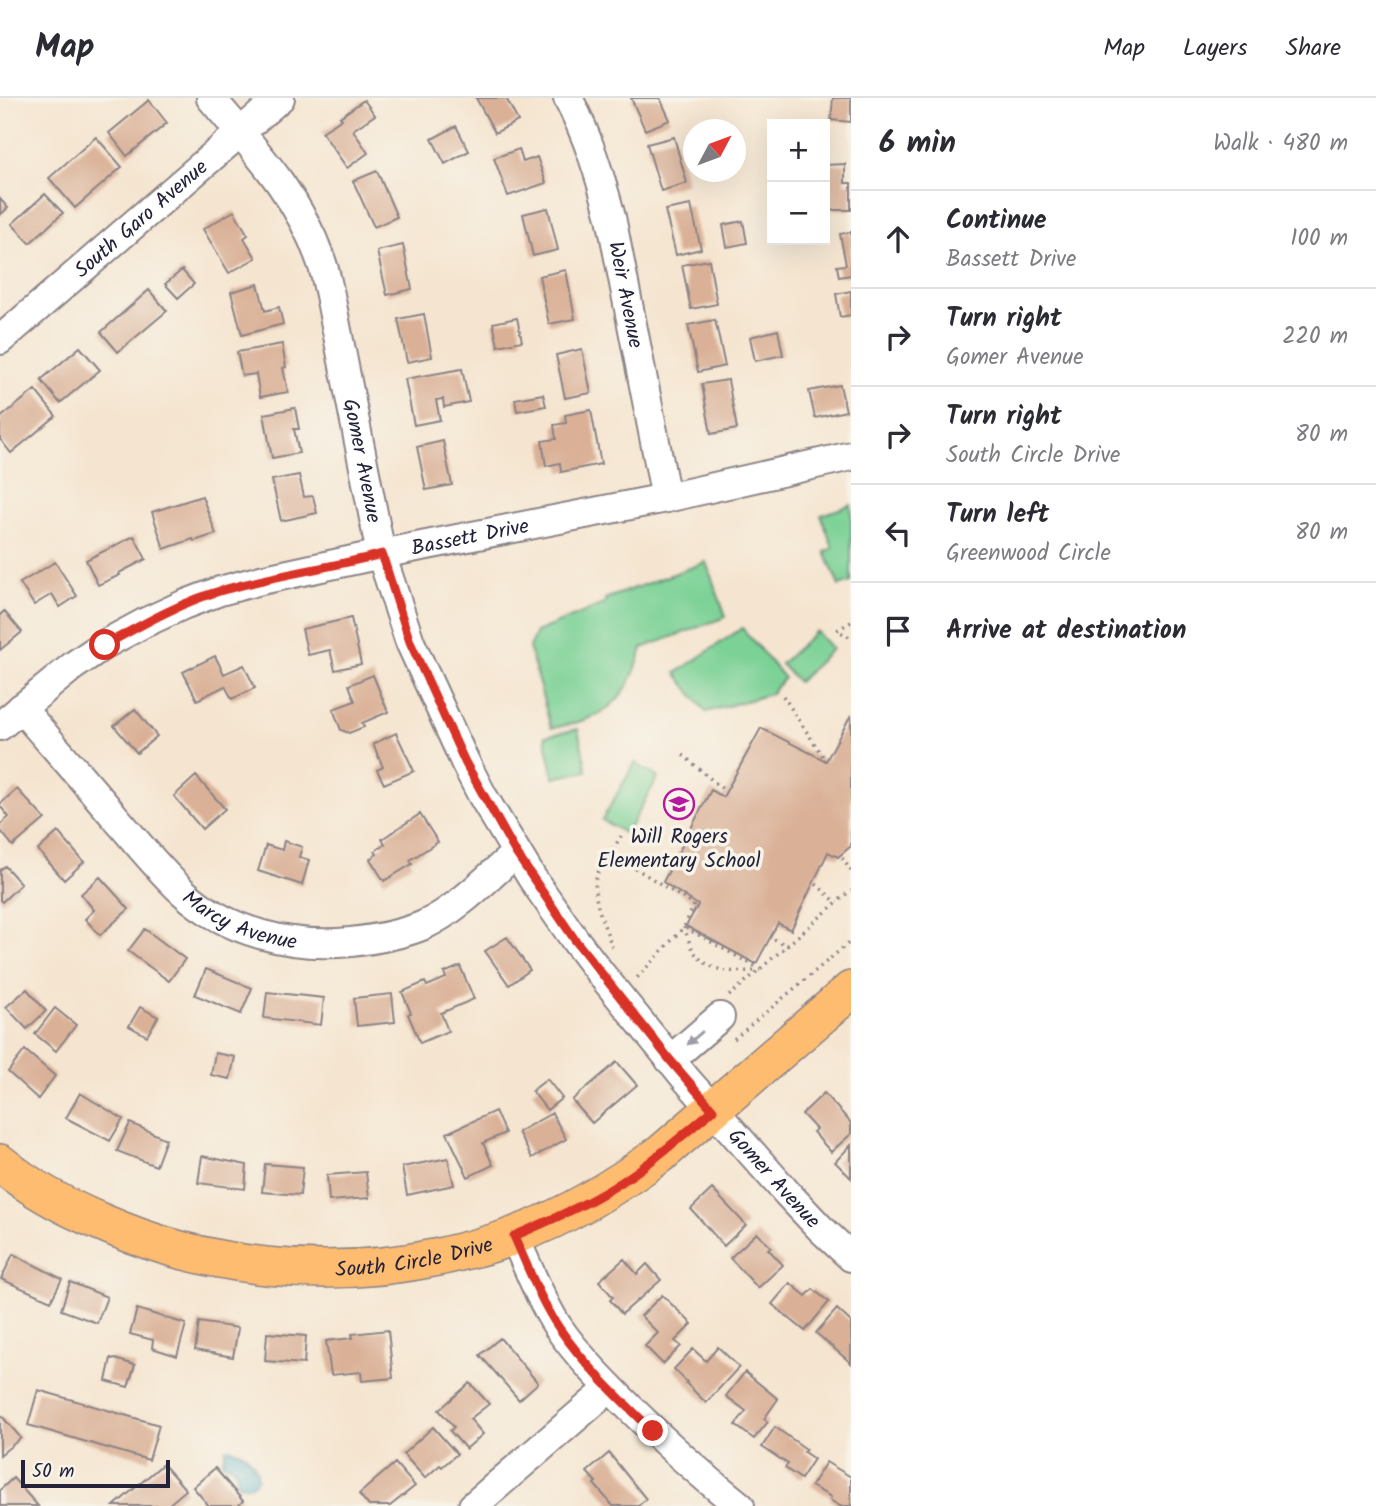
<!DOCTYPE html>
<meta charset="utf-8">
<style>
:root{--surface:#fff;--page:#f2f2f3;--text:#2b2b33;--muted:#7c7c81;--line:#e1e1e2}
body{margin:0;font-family:Kalam,sans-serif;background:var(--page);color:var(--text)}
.controls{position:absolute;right:21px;top:21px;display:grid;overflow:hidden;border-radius:0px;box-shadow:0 7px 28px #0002}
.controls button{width:63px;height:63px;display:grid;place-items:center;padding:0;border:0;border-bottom:2px solid var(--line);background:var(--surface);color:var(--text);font:35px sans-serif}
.compass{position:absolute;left:683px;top:21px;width:63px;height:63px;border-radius:50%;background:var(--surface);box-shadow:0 7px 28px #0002;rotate:49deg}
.scale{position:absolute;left:21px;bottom:18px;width:149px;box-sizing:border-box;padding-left:7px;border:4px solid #22223b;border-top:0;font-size:19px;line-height:24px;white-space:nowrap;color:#22223b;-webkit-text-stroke:5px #f7f3e8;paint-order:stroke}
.stop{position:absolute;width:21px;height:21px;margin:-16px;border:5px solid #d93025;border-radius:50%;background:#fff}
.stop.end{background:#d93025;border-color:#fff;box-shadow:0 2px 7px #0008}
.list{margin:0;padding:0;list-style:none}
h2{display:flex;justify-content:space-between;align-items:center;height:91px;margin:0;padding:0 28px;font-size:30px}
h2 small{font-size:23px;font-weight:400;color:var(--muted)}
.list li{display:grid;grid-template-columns:46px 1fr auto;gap:21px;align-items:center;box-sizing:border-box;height:98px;padding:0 28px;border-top:2px solid var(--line)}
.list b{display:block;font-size:26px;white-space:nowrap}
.list p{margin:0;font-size:23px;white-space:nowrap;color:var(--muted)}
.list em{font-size:23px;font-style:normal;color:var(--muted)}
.icon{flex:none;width:38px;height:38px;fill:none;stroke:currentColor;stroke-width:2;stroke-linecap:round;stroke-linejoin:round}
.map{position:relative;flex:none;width:851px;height:1408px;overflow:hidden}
header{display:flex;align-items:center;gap:42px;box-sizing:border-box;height:98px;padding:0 35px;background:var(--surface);border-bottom:2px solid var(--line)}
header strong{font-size:33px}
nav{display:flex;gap:38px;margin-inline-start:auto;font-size:24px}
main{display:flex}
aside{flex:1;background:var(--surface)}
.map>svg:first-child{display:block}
</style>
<header>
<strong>Map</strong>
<nav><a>Map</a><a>Layers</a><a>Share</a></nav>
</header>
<main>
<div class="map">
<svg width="851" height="1408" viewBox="0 0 851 1408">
<rect width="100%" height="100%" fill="#f7f3e8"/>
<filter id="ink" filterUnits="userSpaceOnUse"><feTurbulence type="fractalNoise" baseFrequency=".0143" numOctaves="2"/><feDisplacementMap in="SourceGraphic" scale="14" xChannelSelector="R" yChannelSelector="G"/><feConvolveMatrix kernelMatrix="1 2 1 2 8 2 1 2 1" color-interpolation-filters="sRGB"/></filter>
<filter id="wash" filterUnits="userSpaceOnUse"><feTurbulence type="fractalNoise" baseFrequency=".00686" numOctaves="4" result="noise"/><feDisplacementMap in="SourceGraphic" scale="28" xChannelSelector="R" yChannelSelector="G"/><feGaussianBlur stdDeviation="1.57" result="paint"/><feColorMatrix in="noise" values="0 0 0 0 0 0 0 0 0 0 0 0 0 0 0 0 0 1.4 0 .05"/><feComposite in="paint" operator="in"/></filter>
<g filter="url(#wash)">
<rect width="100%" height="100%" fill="#f5e5d0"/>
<!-- green -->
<path fill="#7bd196" stroke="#4e7a68" stroke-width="2" d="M851,407V484L839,488L825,454L833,450L821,417Z
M706,464L726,519L642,550C629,603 604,622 551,630L529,549L536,534L606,505L605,501Z
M742,530L784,580L770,596L706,614L676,575Z
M816,533L832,551L798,584L781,566Z
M578,631L587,673L554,680L545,638Z
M635,665L658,679L626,736L602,722Z"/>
<!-- water -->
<path fill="#48abc8" stroke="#356682" stroke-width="2" d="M226,1350C243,1351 256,1362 258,1380L254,1385L248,1388L241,1386L239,1387L236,1383L238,1380C236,1371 231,1366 222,1364Z"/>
<g id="blocks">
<!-- building -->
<path fill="#dab197" d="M476,0H506L518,23L495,35Z
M631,0H660L670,22L645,32Z
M833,0H851V24L831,22Z
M149,2L167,25L127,58L109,35Z
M364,2L375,17L353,32L368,55L347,70L322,34L342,21L340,19Z
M456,28L469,53L445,66L432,41Z
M96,39L122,69L75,110L49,80Z
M674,39L687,85L661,93L647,46Z
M519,51L523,64L537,59L546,85L508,98L494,60Z
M845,66V85H851V112H825V67Z
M377,73L397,119L374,129L353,83Z
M45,96L63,115L30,145L12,126Z
M0,101L8,110L0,117Z
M691,107L701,151L676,157L665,112Z
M548,110L558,152L533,158L523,116Z
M234,113L248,137L244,140L256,160L229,175L203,131Z
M743,123L747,145L727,149L723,127Z
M851,134V177L839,179L837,168L846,167L840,136Z
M403,147L412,191L387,197L377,153Z
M709,162L717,206L691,211L682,167Z
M182,172L194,186L178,200L165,186Z
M566,172L575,221L549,226L539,178Z
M258,186L265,213L279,209L283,226L242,237L231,194Z
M149,192L167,213L118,254L101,234Z
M851,193V217L840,219L836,196Z
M424,216L432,259L407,264L398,221Z
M517,220L522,243L498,248L493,225Z
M715,222L725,268L698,274L688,227Z
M778,232L783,257L755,263L750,239Z
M282,246L286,269L283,270L288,294L260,299L256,276L242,278L237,254Z
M80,249L100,272L60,305L41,282Z
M582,251L591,295L565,300L556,257Z
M462,271L469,304L444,309L443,301L436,302L440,322L414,327L405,281Z
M728,282L737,331L711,336L702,286Z
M840,287L846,313L815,320L809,293Z
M35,292L56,318L11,355L0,341V320Z
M543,296L546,308L517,313L515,301Z
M295,310L299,331H294L299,355L272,360L264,316Z
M591,312L601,366L561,374L560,365L546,368L542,343L556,341L554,327L566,325L565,317Z
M443,343L452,387L426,392L417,349Z
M299,377L304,399L313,398L317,415L281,423L272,382Z
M202,398L216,436L194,443L193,441L164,451L152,414Z
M134,438L146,461L119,475L120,477L98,487L86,462Z
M55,464L77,498L60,509L52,496L34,507L20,485Z
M4,513L22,534L0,552V517Z
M351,520L361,566L335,572L330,552L308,557L302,531Z
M215,558L224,576L244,567L255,590L232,601L225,588L197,602L183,574Z
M373,577L388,614L362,625L364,629L349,635L341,632L333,611L355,603L349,587Z
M135,611L157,638L137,655L114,628Z
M851,617V748L838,759L828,754L791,832L778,825L756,866L686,828L698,807L663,784L711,692L723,699L761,630L826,663Z
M396,635L414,673L384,686L377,672L383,669L373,646Z
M196,678L225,711L202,731L174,698Z
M17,691L45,721L13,748L0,732V727L9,719L0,708V706Z
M420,716L438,744L410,762L412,766L384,783L370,761L377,756L375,753L385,746L382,741Z
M58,734L84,764L64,782L38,752Z
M284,743L302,749L299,759L309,762L302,787L258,773L266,747L282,752Z
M5,768L21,786L2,804L0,802V772Z
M100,779L129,811L100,837L85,821L94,812L81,796Z
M145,831L185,861L169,883L128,853Z
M507,839L530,872L509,887L485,853Z
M460,868L474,901L441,915L448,933L420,945L408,916L411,915L402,894L425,884L427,888L446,880L444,875Z
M206,871L252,890L241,916L195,897Z
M27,891L46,913L27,931L6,909Z
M267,894L324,900L321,927L264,920Z
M392,896L395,924L357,928L354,900Z
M140,909L158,919L147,938L129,928Z
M55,910L76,927L56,953L35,936Z
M25,952L55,978L38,1001L8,974Z
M215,955L235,959L230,981L211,977Z
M617,964L637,987L592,1025L572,1002Z
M547,981L562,1000L547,1012L532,993Z
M80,995L123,1021L110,1043L66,1020Z
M824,995L851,1025V1036L831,1054L813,1034L816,1031L802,1016Z
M495,1013L505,1035L483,1045L493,1067L468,1079L447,1035Z
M552,1015L566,1041L532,1060L518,1034Z
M130,1025L166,1041L156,1068L117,1053Z
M851,1047V1080L835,1064Z
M202,1058L247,1067L245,1091L198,1085Z
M448,1060L454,1087L407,1097L402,1069Z
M265,1066L303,1069L300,1097L262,1094Z
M366,1074L369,1100L329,1103L327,1077Z
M712,1091L746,1127L724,1148L691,1111Z
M757,1135L771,1149L768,1151L783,1167L758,1190L730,1160Z
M13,1156L62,1181L51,1203L1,1181Z
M624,1161L637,1176L647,1166L661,1182L622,1216L610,1202L613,1199L599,1183Z
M70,1184L107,1199L97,1225L61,1212Z
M790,1185L806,1198L813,1191L829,1204L805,1233L772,1206Z
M662,1197L692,1226L675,1243L681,1248L663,1266L645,1248L658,1235L641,1218Z
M137,1211L186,1226L177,1258L152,1250L153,1242L130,1236Z
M837,1211L851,1224V1265L816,1235Z
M199,1224L238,1230L233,1259L195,1252Z
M388,1232L393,1280L362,1283L361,1274L331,1277L326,1243L353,1240L352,1236Z
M267,1235L306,1238L304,1266L265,1263Z
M500,1240L538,1285L519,1302L480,1257Z
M718,1249L739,1269L706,1305L686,1285L687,1284L674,1271L693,1251L706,1263Z
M111,1260L135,1267L128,1289L106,1283Z
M745,1274L778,1301L764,1321L768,1324L754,1341L735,1327L746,1313L726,1298Z
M470,1285L489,1306L470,1321L483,1336L466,1351L450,1333L454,1329L439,1312Z
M38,1292L159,1327L149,1362L28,1327Z
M0,1316L21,1340L0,1357Z
M433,1329L457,1356L442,1369L440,1367L425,1380L403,1356Z
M775,1329L806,1351L804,1354L814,1361L801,1381L785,1370L788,1366L762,1349Z
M609,1355L646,1401L638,1408H613L594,1386L596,1384L587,1374Z
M826,1364L851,1379V1408H840L830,1402L831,1399L811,1388Z
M395,1365L415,1388L390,1408H369L359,1396Z
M163,1366L186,1392L167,1408H114Z
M215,1370L243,1403L238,1408H209L193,1389Z
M13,1380L38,1408H0V1392Z"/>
</g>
</g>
<g filter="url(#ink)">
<use href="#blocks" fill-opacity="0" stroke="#8c8486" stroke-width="2"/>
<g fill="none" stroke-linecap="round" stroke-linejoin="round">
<!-- minor casing -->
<g stroke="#8c8486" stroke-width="32">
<g id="minor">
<path id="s1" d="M211,0C253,50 298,97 320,160C325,172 327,184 330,197L381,456L410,544L465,664L482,697L532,780L575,842L601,876L687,982L787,1095L820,1130L851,1159"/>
<path id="s2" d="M568,0C588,38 600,78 611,119L666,400"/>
<path id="s3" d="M0,242L280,0"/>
<path id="s4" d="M21,610C52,646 84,682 115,719C137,744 158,771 183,794C228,835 292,850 351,844C376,841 401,837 424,827C458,811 487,780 516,755"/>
<path id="s5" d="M0,628L73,568L105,546L144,525L183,507L220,493L261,482L381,456L666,400L851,358"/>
<path d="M670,962L720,919"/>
<path d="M514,1138C528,1169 540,1201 558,1229C578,1258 604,1284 629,1309C664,1344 701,1377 740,1408"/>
<path d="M473,1408L610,1290"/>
</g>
</g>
<!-- major casing -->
<g stroke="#8c8486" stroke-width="40">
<g id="major">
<path id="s6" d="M0,1065C30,1090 65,1109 101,1124C208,1171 325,1183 439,1159C465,1153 491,1147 516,1137C570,1117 617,1088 663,1054L851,892"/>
</g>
</g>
<!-- path -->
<path stroke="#8c8486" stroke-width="3.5" stroke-dasharray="2 5" stroke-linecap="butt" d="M851,524L837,532L851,540
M783,598L826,663
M683,657L726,694
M611,755L694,807L684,829L635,882
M842,760L851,773
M816,786L837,805
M684,829C687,837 690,848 695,855C711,876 737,875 760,872
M686,830L758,870
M774,841L788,848
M612,849C605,827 590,799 597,777C600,768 616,748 621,738
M729,898L851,792
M734,941L851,843"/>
<!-- minor -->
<use href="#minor" stroke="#fff" stroke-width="28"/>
<!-- major -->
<use href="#major" stroke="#febc70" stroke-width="37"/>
</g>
<!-- one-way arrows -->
<defs><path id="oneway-solid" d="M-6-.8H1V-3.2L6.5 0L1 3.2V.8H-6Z" transform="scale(1.75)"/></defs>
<use fill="#9c9ca7" href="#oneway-solid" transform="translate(695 940) rotate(139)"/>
</g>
<g fill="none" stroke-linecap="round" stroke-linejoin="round" filter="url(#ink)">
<!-- route -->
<path stroke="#d93025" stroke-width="9" d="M105,547C143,526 181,504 223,492C275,477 329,470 382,456L410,544L465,664L516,755L575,842L670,962L713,1012C676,1043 639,1076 597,1099C570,1114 542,1126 514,1138C528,1169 540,1202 559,1230C585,1268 620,1301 653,1333"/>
</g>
<!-- icons -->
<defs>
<g id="school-ring" transform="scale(1.575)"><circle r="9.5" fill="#f7f3e8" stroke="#b5179e" stroke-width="1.5"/><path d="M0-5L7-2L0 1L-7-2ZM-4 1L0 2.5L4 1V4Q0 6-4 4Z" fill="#b5179e"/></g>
</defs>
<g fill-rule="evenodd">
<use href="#school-ring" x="679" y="706"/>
</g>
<g text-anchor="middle" stroke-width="7" stroke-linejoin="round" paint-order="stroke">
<!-- street labels -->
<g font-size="21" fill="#22223b" stroke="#f7f3e8">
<text dy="7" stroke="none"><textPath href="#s3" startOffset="186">South Garo Avenue</textPath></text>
<text dy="7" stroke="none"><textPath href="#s2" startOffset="206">Weir Avenue</textPath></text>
<text dy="7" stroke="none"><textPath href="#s1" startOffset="402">Gomer Avenue</textPath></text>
<text dy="7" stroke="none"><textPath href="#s5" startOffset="516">Bassett Drive</textPath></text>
<text dy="7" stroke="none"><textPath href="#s4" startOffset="310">Marcy Avenue</textPath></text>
<text dy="7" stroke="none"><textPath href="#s1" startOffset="1242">Gomer Avenue</textPath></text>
<text dy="7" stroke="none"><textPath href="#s6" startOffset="438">South Circle Drive</textPath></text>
</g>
<!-- poi labels -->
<g font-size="21" fill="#22223b" stroke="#f7f3e8">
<text x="679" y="745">Will Rogers<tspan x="679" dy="24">Elementary School</tspan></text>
</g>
</g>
</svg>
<div class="controls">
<button>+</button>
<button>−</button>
</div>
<svg class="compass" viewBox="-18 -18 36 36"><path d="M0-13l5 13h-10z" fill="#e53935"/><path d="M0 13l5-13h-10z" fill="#7c7c81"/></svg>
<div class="scale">50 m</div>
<div class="stop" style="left:105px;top:547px"></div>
<div class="stop end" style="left:653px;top:1333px"></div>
</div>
<aside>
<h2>6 min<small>Walk · 480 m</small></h2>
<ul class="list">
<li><svg class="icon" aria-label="ahead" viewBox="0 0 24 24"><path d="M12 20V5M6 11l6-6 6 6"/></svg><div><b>Continue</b><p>Bassett Drive</p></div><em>100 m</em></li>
<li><svg class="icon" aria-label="right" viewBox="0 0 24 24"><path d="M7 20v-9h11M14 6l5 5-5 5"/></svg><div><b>Turn right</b><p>Gomer Avenue</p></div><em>220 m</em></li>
<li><svg class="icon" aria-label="right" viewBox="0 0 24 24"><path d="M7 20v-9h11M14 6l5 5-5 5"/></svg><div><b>Turn right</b><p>South Circle Drive</p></div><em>80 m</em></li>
<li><svg class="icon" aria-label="left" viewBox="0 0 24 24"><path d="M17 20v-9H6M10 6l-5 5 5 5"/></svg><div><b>Turn left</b><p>Greenwood Circle</p></div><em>80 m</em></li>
<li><svg class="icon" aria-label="arrive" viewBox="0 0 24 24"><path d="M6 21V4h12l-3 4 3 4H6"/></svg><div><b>Arrive at destination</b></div></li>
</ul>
</aside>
</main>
